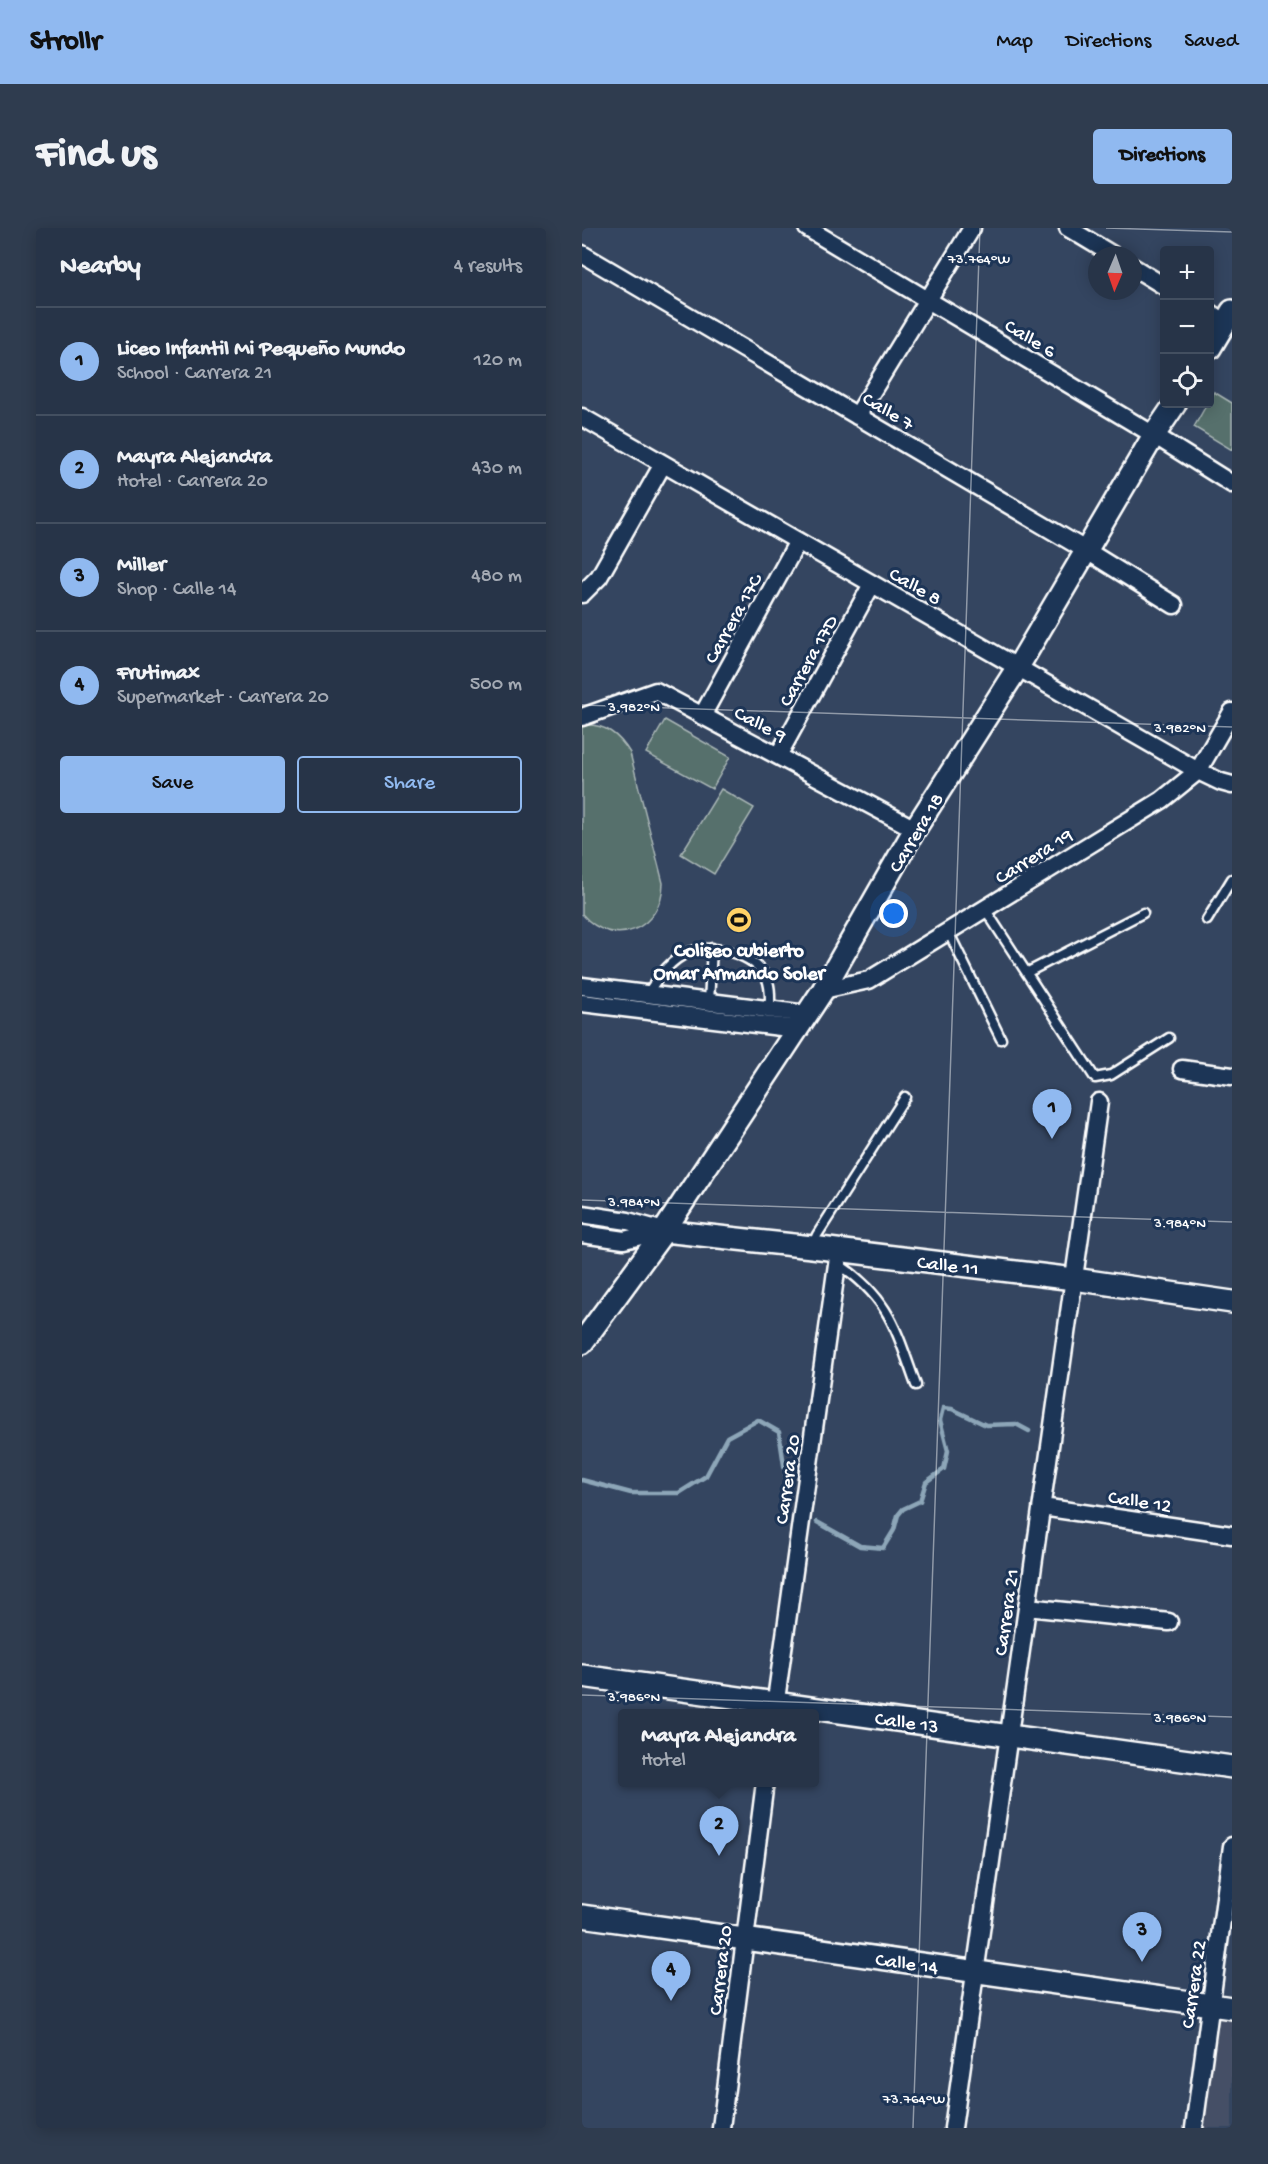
<!DOCTYPE html>
<meta charset="utf-8">
<style>
:root{--surface:#273448;--page:#2f3c4f;--text:#f1f3f6;--muted:#a4aab4;--line:#434f60;--accent:#90b9f0}
body{margin:0;font-family:"Gochi Hand",sans-serif;background:var(--page);color:var(--text)}
.controls{position:absolute;right:18px;top:18px;display:grid;overflow:hidden;border-radius:6px;box-shadow:0 3px 15px #0003}
.controls button{width:54px;height:54px;display:grid;place-items:center;padding:0;border:0;border-bottom:2px solid var(--line);background:var(--surface);color:var(--text);font:30px sans-serif}
.compass{position:absolute;left:506px;top:18px;width:54px;height:54px;border-radius:50%;background:var(--surface);box-shadow:0 3px 15px #0003;rotate:182deg}
.you{position:absolute;left:312px;top:686px;width:21px;height:21px;margin:-15px;border:4px solid #fff;border-radius:50%;background:#1a73e8;box-shadow:0 0 0 9px #1a73e833}
.badge{display:grid;place-items:center;width:39px;height:39px;border-radius:50%;background:var(--accent);color:#111;font-size:20px;font-weight:700}
.pin{position:absolute;translate:-50% -50px;filter:drop-shadow(0 2px 3px #0008)}
.pin::after{content:'';position:absolute;top:32px;width:21px;height:18px;background:inherit;clip-path:polygon(0 0,100% 0,50% 100%)}
.popup{position:absolute;left:36px;top:1481px;width:201px;height:78px;box-sizing:border-box;display:grid;place-content:center;border-radius:6px;background:var(--surface);filter:drop-shadow(0 2px 4px #0005);font-size:20px;white-space:nowrap;color:var(--muted)}
.popup b{font-size:22px;color:var(--text)}
.popup::after{content:'';position:absolute;left:50%;top:100%;margin-left:-12px;border:12px solid transparent;border-top-color:var(--surface)}
.list{margin:0;padding:0;list-style:none}
h2{display:flex;justify-content:space-between;align-items:center;height:78px;margin:0;padding:0 24px;font-size:26px}
h2 small{font-size:20px;font-weight:400;color:var(--muted)}
.list li{display:grid;grid-template-columns:39px 1fr auto;gap:18px;align-items:center;box-sizing:border-box;height:108px;padding:0 24px;border-top:2px solid var(--line)}
.list b{display:block;font-size:22px;white-space:nowrap}
.list p{margin:0;font-size:20px;white-space:nowrap;color:var(--muted)}
.list em{font-size:20px;font-style:normal;color:var(--muted)}
.actions{display:flex;gap:12px;padding:18px 24px}
.actions a{flex:1;padding:14px 0;border:2px solid var(--accent);border-radius:6px;text-align:center;font-size:21px;color:var(--accent)}
.actions .main{background:var(--accent);color:#111}
.icon{flex:none;width:33px;height:33px;fill:none;stroke:currentColor;stroke-width:2;stroke-linecap:round;stroke-linejoin:round}
.map{position:relative;flex:none;width:650px;height:1900px;overflow:hidden;border-radius:6px}
header{display:flex;align-items:center;gap:36px;box-sizing:border-box;height:84px;padding:0 30px;background:var(--accent);color:#111}
header strong{font-size:28px}
nav{display:flex;gap:33px;margin-inline-start:auto;font-size:21px}
.intro{display:flex;align-items:center;justify-content:space-between;box-sizing:border-box;height:144px;padding:0 36px}
h1{margin:0;font-size:42px}
.button{padding:15px 27px;border-radius:6px;background:var(--accent);color:#111;font-size:21px;font-weight:700}
main{display:flex;gap:36px;padding:0 36px}
aside{flex:1;background:var(--surface);border-radius:6px;box-shadow:0 3px 15px #0003}
.map>svg:first-child{display:block}
</style>
<header>
<strong>Strollr</strong>
<nav><a>Map</a><a>Directions</a><a>Saved</a></nav>
</header>
<div class="intro"><h1>Find us</h1><a class="button">Directions</a></div>
<main>
<aside>
<h2>Nearby<small>4 results</small></h2>
<ul class="list">
<li><span class="badge">1</span><div><b>Liceo Infantil Mi Pequeño Mundo</b><p>School · Carrera 21</p></div><em>120 m</em></li>
<li><span class="badge">2</span><div><b>Mayra Alejandra</b><p>Hotel · Carrera 20</p></div><em>430 m</em></li>
<li><span class="badge">3</span><div><b>Miller</b><p>Shop · Calle 14</p></div><em>480 m</em></li>
<li><span class="badge">4</span><div><b>Frutimax</b><p>Supermarket · Carrera 20</p></div><em>500 m</em></li>
</ul>
<div class="actions"><a class="main">Save</a><a>Share</a></div>
</aside>
<div class="map">
<svg width="650" height="1900" viewBox="0 0 650 1900">
<rect width="100%" height="100%" fill="#344560"/>
<filter id="ink" filterUnits="userSpaceOnUse"><feTurbulence type="fractalNoise" baseFrequency=".0167" numOctaves="2"/><feDisplacementMap in="SourceGraphic" scale="12" xChannelSelector="R" yChannelSelector="G"/><feConvolveMatrix kernelMatrix="1 2 1 2 8 2 1 2 1" color-interpolation-filters="sRGB"/></filter>
<g filter="url(#ink)">
<!-- built -->
<path fill="#445066" d="M650,1782V1900H620L634,1785Z"/>
<!-- green -->
<path fill="#566f6c" stroke="#aab7b6" stroke-width="1.5" d="M632,164L650,175V222L612,199L625,176H628Z
M83,492L148,529L130,561L64,525Z
M0,497C23,495 37,507 48,525L81,655C80,701 32,723 0,686Z
M139,561L172,580L132,646L99,626Z"/>
<g fill="none" stroke-linecap="round" stroke-linejoin="round">
<!-- stream -->
<path stroke="#8da6b8" stroke-width="4.5" d="M0,1252L49,1265H97L124,1248L145,1209L176,1192L197,1204L207,1270
M235,1294L278,1318L301,1320L312,1302L316,1287L321,1281L338,1273L344,1254L362,1241L366,1223L358,1192L361,1180L370,1181L404,1197L434,1196L447,1203"/>
<!-- service casing -->
<g stroke="#fff" stroke-width="13">
<path id="service" d="M403,681L513,850L529,847L587,810
M625,692L650,651
M366,703L419,811
M446,744L561,685
M65,766C76,750 88,731 108,724C132,715 171,726 184,749C189,758 188,770 188,781
M127,774L130,720
M230,1018L235,1007L323,869
M255,1035C308,1070 314,1102 334,1157"/>
</g>
<!-- minor casing -->
<g stroke="#fff" stroke-width="21">
<path id="minor" d="M225,0L572,207L650,256
M486,0L531,27
M0,26L505,323L592,377
M551,39L582,58
M628,85L643,95
M275,188L390,0
M0,189L616,543L639,554L650,557
M0,366L17,349L81,236
M120,488L216,313
M0,489L74,463L333,601
M196,528L290,356
M0,758L225,786
M241,762L287,752L580,572L616,543L650,484
M0,775L215,801
M600,841L650,848
M0,986L46,993L82,1003
M0,1006L42,1012L81,1003
M460,1279L650,1307
M445,1379L587,1394
M192,1486L257,1022
M139,1900L183,1554
M371,1900L517,874
M612,1900L650,1618"/>
</g>
<!-- tertiary casing -->
<g stroke="#fff" stroke-width="26">
<path id="tertiary" d="M628,120L650,83
M82,1003L230,1019L492,1051L650,1074
M0,1115L82,1003L241,762L333,601L436,439L572,207L593,176
M0,1448L650,1539
M0,1688L650,1780"/>
</g>
<!-- service -->
<use href="#service" stroke="#1d3557" stroke-width="8"/>
<!-- minor -->
<use href="#minor" stroke="#1d3557" stroke-width="16"/>
<!-- tertiary -->
<use href="#tertiary" stroke="#1d3557" stroke-width="21"/>
</g>
</g>
<!-- ticks -->
<path fill="none" stroke="#fff" stroke-width="1.5" stroke-opacity="0.45" d="M524,0L650,4M0,477L650,499M0,972L650,994M0,1467L650,1489M331,1900L398,0"/>
<!-- icons -->
<defs>
<g id="stadium-disc" transform="scale(1.35)"><circle r="9.5" fill="#ffd166" stroke="#1d3557"/><path d="M0-5a6.5 5 0 1 0 0 10a6.5 5 0 1 0 0-10ZM-3.5-1.8h7v3.6h-7Z" fill="#111"/></g>
</defs>
<g fill-rule="evenodd">
<use href="#stadium-disc" x="157" y="692"/>
</g>
<g text-anchor="middle" stroke-width="6" stroke-linejoin="round" paint-order="stroke">
<!-- street labels -->
<g font-size="20" fill="#fff" stroke="#1d3557">
<text transform="translate(449 109) rotate(31)" y="7">Calle 6</text>
<text transform="translate(307 182) rotate(31)" y="7">Calle 7</text>
<text transform="translate(334 357) rotate(30)" y="7">Calle 8</text>
<text transform="translate(150 390) rotate(-61)" y="7">Carrera 17C</text>
<text transform="translate(225 432) rotate(-61)" y="7">Carrera 17D</text>
<text transform="translate(179 495) rotate(28)" y="7">Calle 9</text>
<text transform="translate(333 604) rotate(-59)" y="7">Carrera 18</text>
<text transform="translate(451 627) rotate(-32)" y="7">Carrera 19</text>
<text transform="translate(366 1036) rotate(7)" y="7">Calle 11</text>
<text transform="translate(204 1251) rotate(-82)" y="7">Carrera 20</text>
<text transform="translate(558 1272) rotate(9)" y="7">Calle 12</text>
<text transform="translate(423 1384) rotate(-82)" y="7">Carrera 21</text>
<text transform="translate(325 1493) rotate(8)" y="7">Calle 13</text>
<text transform="translate(325 1734) rotate(8)" y="7">Calle 14</text>
<text transform="translate(137 1742) rotate(-83)" y="7">Carrera 20</text>
<text transform="translate(610 1756) rotate(-82)" y="7">Carrera 22</text>
</g>
<!-- poi labels -->
<g font-size="20" font-weight="bold" fill="#fff" stroke="#1d3557">
<text x="157" y="728">Coliseo cubierto<tspan x="157" dy="23">Omar Armando Soler</tspan></text>
</g>
</g>
<g font-size="15" text-anchor="middle" fill="#fff" stroke="#1d3557" stroke-width="6" stroke-linejoin="round" paint-order="stroke">
<text x="397" y="35">73.764°W</text>
<text x="52" y="483">3.982°N</text>
<text x="598" y="504">3.982°N</text>
<text x="52" y="978">3.984°N</text>
<text x="598" y="999">3.984°N</text>
<text x="52" y="1473">3.986°N</text>
<text x="598" y="1494">3.986°N</text>
<text x="332" y="1875">73.764°W</text>
</g>
</svg>
<div class="controls">
<button>+</button>
<button>−</button>
<button><svg class="icon" aria-label="locate" viewBox="0 0 24 24"><circle cx="12" cy="12" r="6"/><path d="M12 2v4M12 18v4M2 12h4M18 12h4"/></svg></button>
</div>
<svg class="compass" viewBox="-18 -18 36 36"><path d="M0-13l5 13h-10z" fill="#e53935"/><path d="M0 13l5-13h-10z" fill="#a4aab4"/></svg>
<div class="you"></div>
<div class="pin badge" style="left:470px;top:911px">1</div>
<div class="pin badge" style="left:137px;top:1628px">2</div>
<div class="popup"><b>Mayra Alejandra</b>Hotel</div>
<div class="pin badge" style="left:560px;top:1734px">3</div>
<div class="pin badge" style="left:89px;top:1773px">4</div>
</div>
</main>
